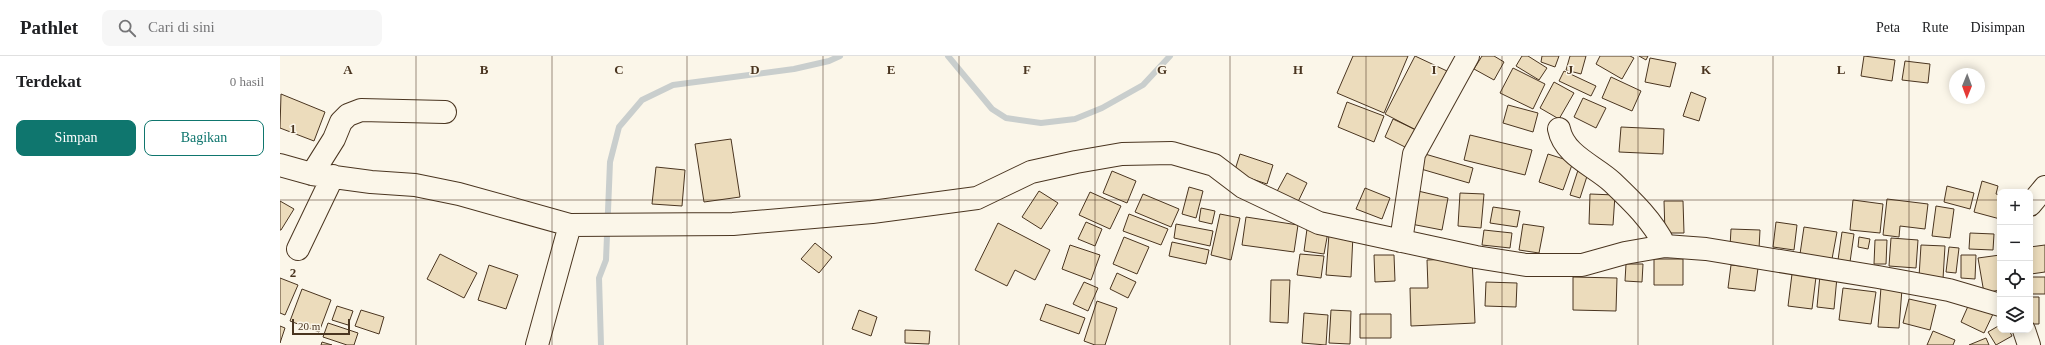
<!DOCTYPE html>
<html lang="id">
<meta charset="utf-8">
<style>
:root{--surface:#fff;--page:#f6f6f6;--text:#202124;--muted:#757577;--line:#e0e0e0;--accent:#0f766e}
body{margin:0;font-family:"Times New Roman",serif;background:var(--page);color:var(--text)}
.controls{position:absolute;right:12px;bottom:12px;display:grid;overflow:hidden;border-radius:8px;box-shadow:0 2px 10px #0003}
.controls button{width:36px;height:36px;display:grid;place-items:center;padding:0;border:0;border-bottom:1px solid var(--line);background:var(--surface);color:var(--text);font:20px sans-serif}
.compass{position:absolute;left:1669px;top:12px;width:36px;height:36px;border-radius:50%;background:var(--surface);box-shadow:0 2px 10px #0003;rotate:181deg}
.scale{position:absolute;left:12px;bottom:10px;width:58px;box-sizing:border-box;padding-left:4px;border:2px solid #4a3520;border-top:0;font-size:11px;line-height:14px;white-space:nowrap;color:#4a3520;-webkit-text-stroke:3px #fbf6e9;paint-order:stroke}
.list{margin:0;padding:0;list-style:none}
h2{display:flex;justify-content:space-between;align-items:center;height:52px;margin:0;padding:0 16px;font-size:17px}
h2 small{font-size:13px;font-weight:400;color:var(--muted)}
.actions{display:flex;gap:8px;padding:12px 16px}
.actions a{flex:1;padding:9px 0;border:1px solid var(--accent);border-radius:8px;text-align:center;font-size:14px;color:var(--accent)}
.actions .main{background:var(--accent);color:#fff}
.icon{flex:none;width:22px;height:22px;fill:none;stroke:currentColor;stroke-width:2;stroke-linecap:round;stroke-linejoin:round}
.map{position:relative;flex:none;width:1765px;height:289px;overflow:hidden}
header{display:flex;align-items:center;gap:24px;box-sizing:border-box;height:56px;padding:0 20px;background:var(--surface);border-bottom:1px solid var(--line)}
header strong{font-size:19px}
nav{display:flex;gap:22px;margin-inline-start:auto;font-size:14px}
.search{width:280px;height:36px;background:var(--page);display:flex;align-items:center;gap:10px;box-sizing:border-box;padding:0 14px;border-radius:8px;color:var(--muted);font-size:15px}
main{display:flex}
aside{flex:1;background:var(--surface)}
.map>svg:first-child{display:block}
</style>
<header>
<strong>Pathlet</strong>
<div class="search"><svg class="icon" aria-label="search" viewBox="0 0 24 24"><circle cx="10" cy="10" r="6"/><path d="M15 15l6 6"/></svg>Cari di sini</div>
<nav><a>Peta</a><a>Rute</a><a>Disimpan</a></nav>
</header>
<main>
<aside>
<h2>Terdekat<small>0 hasil</small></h2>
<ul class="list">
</ul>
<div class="actions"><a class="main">Simpan</a><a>Bagikan</a></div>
</aside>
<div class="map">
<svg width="1765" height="289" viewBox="0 0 1765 289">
<rect width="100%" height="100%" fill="#fbf6e9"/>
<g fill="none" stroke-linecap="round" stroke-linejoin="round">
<!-- stream -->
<path stroke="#c9cecd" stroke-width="6" d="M668,0L712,53L726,62L761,67L795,63L822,52L863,29L890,0
M321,289L319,222L326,204L330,106L339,71L362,44L393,29L514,13L549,5L560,0"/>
</g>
<!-- building -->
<path fill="#ecdcbc" stroke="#4a3520" d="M1073,0H1128L1104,57L1057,37Z
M1135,0L1167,15L1136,74L1105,58Z
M1202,0H1214L1224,6L1214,24L1194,13Z
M1242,0H1248L1267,12L1259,24L1236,10Z
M1262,0H1279L1275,11L1261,6Z
M1290,0H1306L1301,18L1286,14Z
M1320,0H1350L1354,2L1342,23L1316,8Z
M1359,0H1368L1366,4Z
M1584,0L1615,4L1612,25L1581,20Z
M1370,2L1396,7L1390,31L1365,26Z
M1625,5L1650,8L1648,27L1622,24Z
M1233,12L1265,28L1253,53L1220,37Z
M1284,15L1316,30L1311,40L1279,25Z
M1331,21L1361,35L1352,55L1322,42Z
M1274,26L1294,37L1279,63L1260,52Z
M1411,36L1426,42L1419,65L1403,60Z
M1,38L45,56L34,85L0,72Z
M1303,42L1326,52L1316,72L1294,61Z
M1067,46L1104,60L1094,86L1058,71Z
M1228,49L1258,57L1253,76L1223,67Z
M1113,63L1136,74L1127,92L1105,81Z
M1341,71L1384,73L1383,98L1339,96Z
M1190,79L1252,94L1245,119L1184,104Z
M451,83L460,141L424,146L415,88Z
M960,98L993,109L987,128L954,117Z
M1145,98L1193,112L1189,127L1141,113Z
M1268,98L1293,106L1283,134L1259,126Z
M376,111L405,114L402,150L372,148Z
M1299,111L1309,114L1300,142L1290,139Z
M832,115L856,125L847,147L823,137Z
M1007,117L1027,127L1016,150L995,139Z
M1702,125L1718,130L1716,138L1720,139V163L1694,156Z
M1667,130L1694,137L1690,153L1664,146Z
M909,131L923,135L916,162L902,158Z
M1085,132L1110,142L1102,163L1076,153Z
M759,135L778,147L761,173L742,161Z
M1138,135L1168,142L1162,174L1131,168Z
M810,136L841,150L830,173L799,159Z
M1180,137L1204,138L1201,172L1178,170Z
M863,138L899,153L891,171L855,156Z
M1310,138L1335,139L1333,169L1309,168Z
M1607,143L1648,148L1645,173L1620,170L1619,181L1603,179Z
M1573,144L1603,148L1600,177L1570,174Z
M0,145L14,153L1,174H0Z
M1384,145H1403L1404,177H1385Z
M1656,150L1674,153L1670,182L1652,180Z
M1213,151L1240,155L1237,171L1210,167Z
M921,152L935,155L932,168L919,165Z
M849,158L888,173L881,189L843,175Z
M940,158L960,162L951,204L931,199Z
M966,161L1018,169L1014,196L962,189Z
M806,166L822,173L815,190L798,183Z
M1496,166L1517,169L1514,194L1493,191Z
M718,167L770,194L755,224L735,214L727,230L695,214Z
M896,168L933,175L930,190L894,182Z
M1243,168L1264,171L1259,197L1239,194Z
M1524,171L1557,176L1552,203L1520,198Z
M1027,173L1048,176L1044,198L1024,195Z
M1451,173L1480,174L1479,193L1450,191Z
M1204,174L1232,177L1230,192L1202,189Z
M1562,176L1574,178L1570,206L1558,204Z
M1690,177L1714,178L1713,194L1689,193Z
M1049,178L1073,179L1071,221L1046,219Z
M844,181L869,191L857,218L833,208Z
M1579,181L1590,183L1588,193L1578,191Z
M1611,182L1638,184L1636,212L1609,210Z
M1595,184H1607L1606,208H1594Z
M892,186L929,194L926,208L889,200Z
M535,187L552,201L539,217L521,203Z
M790,189L820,199L811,224L782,213Z
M1641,189L1665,190L1663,223L1639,221Z
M1765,189V216L1751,218L1750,191Z
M1669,191L1679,192L1676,217L1666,216Z
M160,198L197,217L184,242L147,223Z
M1020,198L1044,200L1041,222L1017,219Z
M1094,199H1114L1115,225L1095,226Z
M1681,199H1696L1695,223L1681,222Z
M1720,199V234L1704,237L1698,202Z
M1192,202L1195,267L1131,270L1130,232H1148L1147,204Z
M1374,203H1403V229H1374Z
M1346,208H1363L1362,226L1345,225Z
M209,209L238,219L226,253L198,244Z
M1451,209L1478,212L1475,235L1448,232Z
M837,217L856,226L848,242L830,233Z
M1512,218L1536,221L1532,253L1508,250Z
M1540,219L1557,221L1554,253L1537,251Z
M1293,221L1337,222L1336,255L1293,254Z
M1750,221H1765V238H1750Z
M0,222L18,229L5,259L0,257Z
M991,224H1010L1008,267L990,266Z
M804,226L818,232L808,255L793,248Z
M1206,226L1237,227L1236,251L1205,250Z
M1601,231L1622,233L1619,272L1598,271Z
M1563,232L1596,236L1591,268L1559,264Z
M22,233L51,244L39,276L10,265Z
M1750,241H1759V268H1750Z
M1629,243L1656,249L1650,274L1623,267Z
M817,245L837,252L825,289H815L804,285Z
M766,248L805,262L799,278L760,264Z
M1689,248L1713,258L1704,277L1681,266Z
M57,250L73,255L68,269L52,264Z
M81,254L104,261L99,278L75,270Z
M579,254L597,261L591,280L572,273Z
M1051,254L1071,255L1070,288L1049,287Z
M1024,257L1048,259L1046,289L1022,287Z
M1080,258H1111V282H1080Z
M48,267L78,277L74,289H67L43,281Z
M1720,269V274H1729L1732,280L1716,289L1708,276Z
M0,270L5,272L0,287Z
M625,274L650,275L649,288L625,287Z
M1653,275L1675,284L1673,289H1647Z
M1706,282L1709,289H1689Z
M42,286L52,289H41Z"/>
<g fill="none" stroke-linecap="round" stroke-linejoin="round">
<!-- minor casing -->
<g stroke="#4a3520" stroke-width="24">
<path id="minor" d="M1279,73C1284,99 1315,110 1332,126C1352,145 1373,165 1385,190
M0,109L32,118L91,126L135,129L179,138L290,169L453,168L592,156L697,142L751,116L796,106L842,98L892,97L934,109L963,131L1039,167L1196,201L1246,209H1302L1345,197L1385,190L1426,193L1598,221L1669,234L1720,249
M32,118L54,83L61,66L68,59L81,54L165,56
M1750,149L1765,131
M1121,185L1134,98L1188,0
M18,193L53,120
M1744,274L1749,289
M257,289L290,169"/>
</g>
<!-- minor -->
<use href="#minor" stroke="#fbf6e9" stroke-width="22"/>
</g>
<!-- grid -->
<path fill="none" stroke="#4a3520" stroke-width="1" stroke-opacity="0.55" d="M136,0V289M272,0V289M407,0V289M543,0V289M679,0V289M815,0V289M950,0V289M1086,0V289M1222,0V289M1358,0V289M1493,0V289M1629,0V289M0,144H1720M1750,144H1765"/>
<g font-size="13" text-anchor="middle" font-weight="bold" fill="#4a3520" stroke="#fbf6e9" stroke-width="3" stroke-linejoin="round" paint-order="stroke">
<text x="68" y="18">A</text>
<text x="204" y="18">B</text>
<text x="339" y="18">C</text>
<text x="475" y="18">D</text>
<text x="611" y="18">E</text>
<text x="747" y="18">F</text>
<text x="882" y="18">G</text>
<text x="1018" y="18">H</text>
<text x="1154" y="18">I</text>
<text x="1290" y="18">J</text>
<text x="1426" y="18">K</text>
<text x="1561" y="18">L</text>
<text x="13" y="77">1</text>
<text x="13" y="221">2</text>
</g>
</svg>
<div class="controls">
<button>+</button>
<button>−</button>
<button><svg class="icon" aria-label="locate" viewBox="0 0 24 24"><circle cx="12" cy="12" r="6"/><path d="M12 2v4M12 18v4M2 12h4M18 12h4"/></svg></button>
<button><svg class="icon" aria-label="layers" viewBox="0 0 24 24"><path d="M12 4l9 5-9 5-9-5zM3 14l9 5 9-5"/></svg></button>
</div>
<svg class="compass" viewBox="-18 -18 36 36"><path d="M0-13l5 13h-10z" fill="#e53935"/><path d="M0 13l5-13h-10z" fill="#757577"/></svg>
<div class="scale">20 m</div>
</div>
</main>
